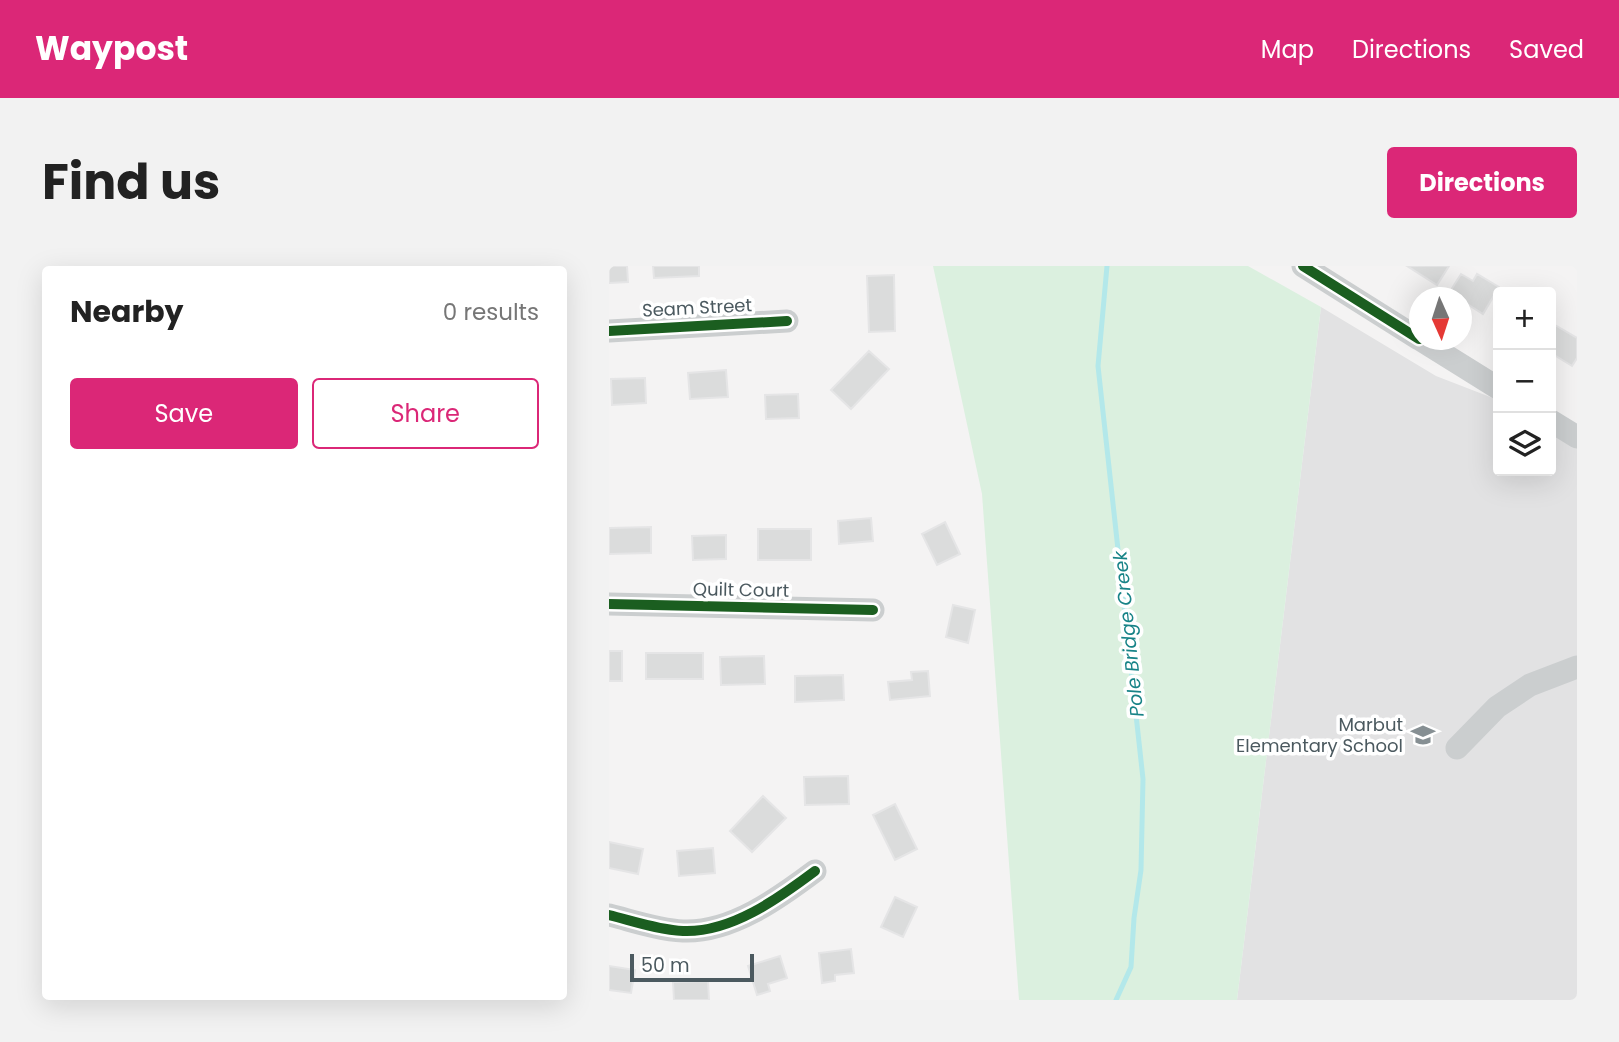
<!DOCTYPE html>
<meta charset="utf-8">
<style>
:root{--surface:#fff;--page:#f2f2f2;--text:#222;--muted:#767676;--line:#e0e0e0;--accent:#db2777}
body{margin:0;font-family:Poppins,sans-serif;background:var(--page);color:var(--text)}
.controls{position:absolute;right:21px;top:21px;display:grid;overflow:hidden;border-radius:7px;box-shadow:0 7px 28px #0002}
.controls button{width:63px;height:63px;display:grid;place-items:center;padding:0;border:0;border-bottom:2px solid var(--line);background:var(--surface);color:var(--text);font:35px sans-serif}
.compass{position:absolute;left:800px;top:21px;width:63px;height:63px;border-radius:50%;background:var(--surface);box-shadow:0 7px 28px #0002;rotate:177deg}
.scale{position:absolute;left:21px;bottom:18px;width:124px;box-sizing:border-box;padding-left:7px;border:4px solid #4b595f;border-top:0;font-size:19px;line-height:24px;white-space:nowrap;color:#4b595f;-webkit-text-stroke:5px #fff;paint-order:stroke}
.list{margin:0;padding:0;list-style:none}
h2{display:flex;justify-content:space-between;align-items:center;height:91px;margin:0;padding:0 28px;font-size:30px}
h2 small{font-size:23px;font-weight:400;color:var(--muted)}
.actions{display:flex;gap:14px;padding:21px 28px}
.actions a{flex:1;padding:16px 0;border:2px solid var(--accent);border-radius:7px;text-align:center;font-size:24px;color:var(--accent)}
.actions .main{background:var(--accent);color:#fff}
.icon{flex:none;width:38px;height:38px;fill:none;stroke:currentColor;stroke-width:2;stroke-linecap:round;stroke-linejoin:round}
.map{position:relative;flex:none;width:968px;height:734px;overflow:hidden;border-radius:7px}
header{display:flex;align-items:center;gap:42px;box-sizing:border-box;height:98px;padding:0 35px;background:var(--accent);color:#fff}
header strong{font-size:33px}
nav{display:flex;gap:38px;margin-inline-start:auto;font-size:24px}
.intro{display:flex;align-items:center;justify-content:space-between;box-sizing:border-box;height:168px;padding:0 42px}
h1{margin:0;font-size:49px}
.button{padding:18px 32px;border-radius:7px;background:var(--accent);color:#fff;font-size:24px;font-weight:700}
main{display:flex;gap:42px;padding:0 42px}
aside{flex:1;background:var(--surface);border-radius:7px;box-shadow:0 7px 28px #0002}
.map>svg:first-child{display:block}
</style>
<header>
<strong>Waypost</strong>
<nav><a>Map</a><a>Directions</a><a>Saved</a></nav>
</header>
<div class="intro"><h1>Find us</h1><a class="button">Directions</a></div>
<main>
<aside>
<h2>Nearby<small>0 results</small></h2>
<ul class="list">
</ul>
<div class="actions"><a class="main">Save</a><a>Share</a></div>
</aside>
<div class="map">
<svg width="968" height="734" viewBox="0 0 968 734">
<rect width="100%" height="100%" fill="#f4f3f3"/>
<!-- education -->
<path fill="#e2e2e3" d="M712,41L827,110L889,134V205H942V154L968,167V734H628Z"/>
<!-- green -->
<path fill="#dbf0df" d="M324,0H639L712,41L628,734H410L373,228Z"/>
<g fill="none" stroke-linecap="round" stroke-linejoin="round">
<!-- stream -->
<path stroke="#b3e8ea" stroke-width="5" d="M498,0L489,100L534,513L532,604L525,652L522,701L507,734"/>
</g>
<!-- building -->
<path fill="#dbdcdc" stroke="#e5e5e6" stroke-width="2" d="M0,0H18L19,16L0,17Z
M44,0H90V10L45,12Z
M798,0H840L828,19Z
M852,8L864,15L868,8L890,21L874,48L852,34V32L840,27Z
M285,9L286,65L260,66L258,10Z
M946,59L968,72V92L963,100L942,87V65Z
M260,85L280,103L242,143L222,124Z
M117,104L119,131L81,133L79,107Z
M36,112L37,137L3,139L2,113Z
M189,128L190,152L157,153L156,129Z
M262,252L264,275L230,278L229,255Z
M336,256L351,288L328,299L313,268Z
M42,261V287L0,288V262Z
M149,263H202V294H149Z
M117,269V293L84,294L83,270Z
M344,339L366,344L359,377L337,371Z
M0,385H13V415H0Z
M37,387H94V413H37Z
M155,390L156,418L112,419L111,391Z
M319,405L321,430L281,434L279,416L303,414L302,406Z
M234,409L235,434L186,436V410Z
M239,510L240,538L196,539L195,511Z
M154,530L177,552L143,586L121,565Z
M286,538L308,583L286,594L264,549Z
M0,576L34,583L29,608L0,602Z
M104,582L106,607L70,610L68,585Z
M286,631L308,641L294,671L272,661Z
M242,683L245,707L226,709V715L213,717L210,687Z
M171,690L178,712L159,718L161,725L148,729L139,700Z
M0,700L26,704L22,727L0,724Z
M99,715L100,734H65L64,716Z"/>
<g fill="none" stroke-linecap="round" stroke-linejoin="round">
<!-- minor -->
<path stroke="#cbcecf" stroke-width="23" d="M694,0L810,73
M0,65L178,55
M812,74L889,122
M942,155L968,171
M0,338L264,344
M848,482L888,441L921,419L968,401
M0,649C24,655 50,664 74,665C122,667 170,632 206,605"/>
<!-- cycleway casing -->
<g stroke="#fff" stroke-width="15">
<path id="cycleway" d="M694,0L810,73
M0,65L178,55
M0,338L264,344
M0,649C24,655 50,664 74,665C122,667 170,632 206,605"/>
</g>
<!-- cycleway -->
<use href="#cycleway" stroke="#1b5e20" stroke-width="10"/>
</g>
<!-- icons -->
<defs>
<g id="school-bare" transform="scale(1.89)"><path d="M0-5L7-2L0 1L-7-2ZM-4 1L0 2.5L4 1V4Q0 6-4 4Z" fill="#868f93" stroke="#fff" stroke-width="2.5" paint-order="stroke"/></g>
</defs>
<g fill-rule="evenodd">
<use href="#school-bare" x="814" y="469"/>
</g>
<g text-anchor="middle" stroke-width="7" stroke-linejoin="round" paint-order="stroke">
<!-- street labels -->
<g font-size="18" fill="#4b595f" stroke="#fff">
<text transform="translate(88 42) rotate(-3)" y="6">Seam Street</text>
<text transform="translate(132 324) rotate(1)" y="6">Quilt Court</text>
</g>
<!-- poi labels -->
<g font-size="18" fill="#4b595f" stroke="#fff" text-anchor="end">
<text x="794" y="465">Marbut<tspan x="794" dy="21">Elementary School</tspan></text>
</g>
<!-- water labels -->
<g font-size="19" font-style="italic" fill="#178387" stroke="#fff">
<text transform="translate(519 368) rotate(-96)" y="7">Pole Bridge Creek</text>
</g>
</g>
</svg>
<div class="controls">
<button>+</button>
<button>−</button>
<button><svg class="icon" aria-label="layers" viewBox="0 0 24 24"><path d="M12 4l9 5-9 5-9-5zM3 14l9 5 9-5"/></svg></button>
</div>
<svg class="compass" viewBox="-18 -18 36 36"><path d="M0-13l5 13h-10z" fill="#e53935"/><path d="M0 13l5-13h-10z" fill="#767676"/></svg>
<div class="scale">50 m</div>
</div>
</main>
